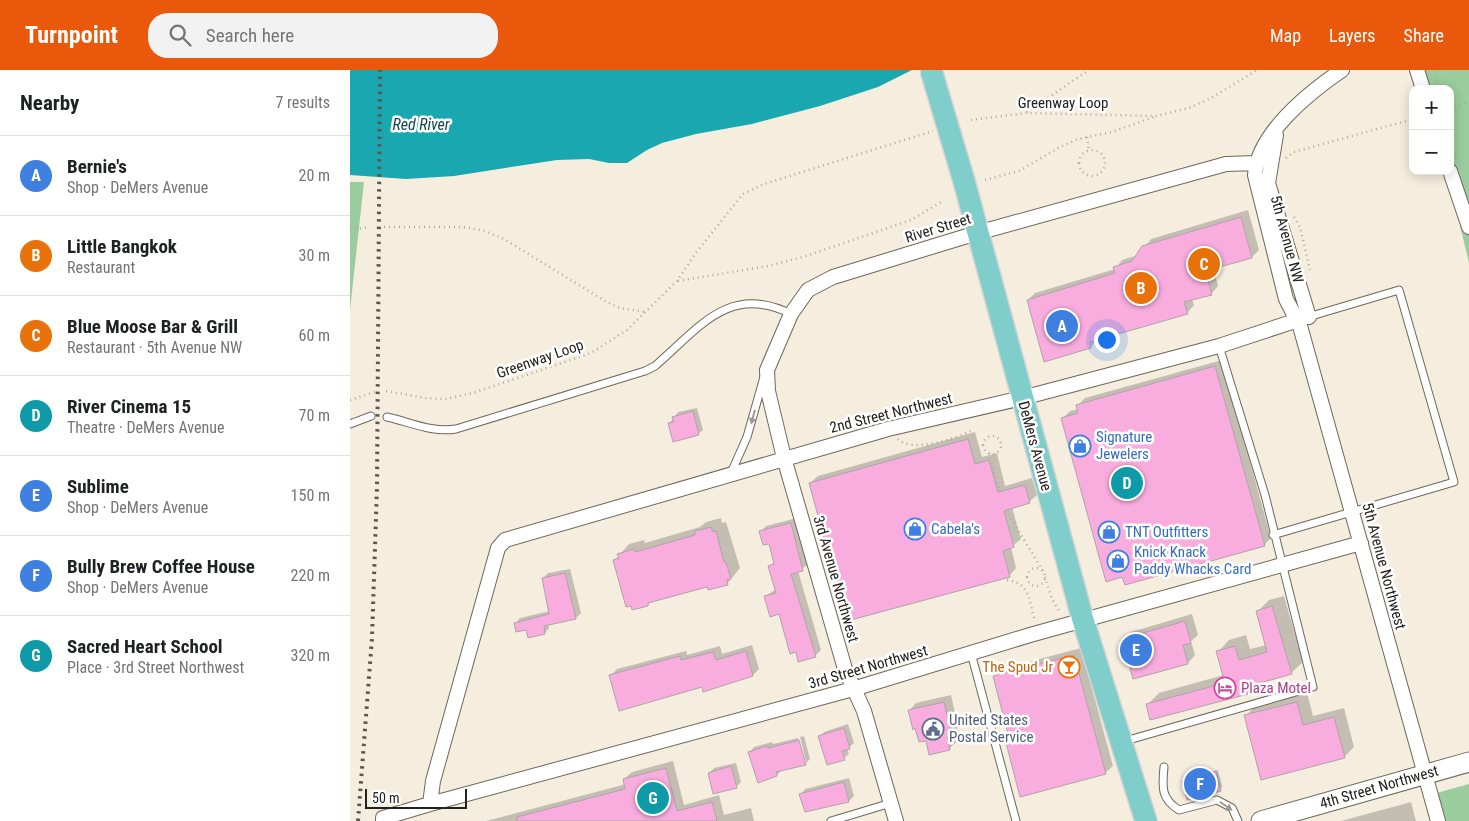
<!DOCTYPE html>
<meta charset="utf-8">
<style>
:root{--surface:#fff;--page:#f2f2f2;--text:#202124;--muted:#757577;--line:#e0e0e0;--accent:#ea580c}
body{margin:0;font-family:"Roboto Condensed",sans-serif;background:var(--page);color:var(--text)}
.controls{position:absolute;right:15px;top:15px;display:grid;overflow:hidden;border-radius:10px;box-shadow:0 2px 12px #0003}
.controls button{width:45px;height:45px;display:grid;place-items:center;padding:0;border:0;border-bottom:1px solid var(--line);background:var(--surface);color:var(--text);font:25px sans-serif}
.scale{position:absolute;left:15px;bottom:12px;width:102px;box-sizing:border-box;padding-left:5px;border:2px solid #24211c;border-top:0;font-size:14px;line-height:18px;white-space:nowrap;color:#24211c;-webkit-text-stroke:4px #fff;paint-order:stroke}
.you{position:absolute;left:756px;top:269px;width:18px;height:18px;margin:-12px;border:4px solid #fff;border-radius:50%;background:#1a73e8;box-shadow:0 0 0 8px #1a73e833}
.badge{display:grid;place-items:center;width:32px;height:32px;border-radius:50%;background:var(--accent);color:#fff;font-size:16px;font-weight:700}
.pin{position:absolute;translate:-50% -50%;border:2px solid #fff;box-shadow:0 1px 5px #0006}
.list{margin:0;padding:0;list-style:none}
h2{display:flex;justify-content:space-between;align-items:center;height:65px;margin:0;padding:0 20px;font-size:21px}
h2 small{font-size:16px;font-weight:400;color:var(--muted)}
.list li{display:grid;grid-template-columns:32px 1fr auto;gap:15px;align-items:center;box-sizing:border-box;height:80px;padding:0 20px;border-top:1px solid var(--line)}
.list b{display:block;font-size:19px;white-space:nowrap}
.list p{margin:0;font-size:16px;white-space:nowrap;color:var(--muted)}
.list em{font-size:16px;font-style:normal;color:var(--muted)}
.icon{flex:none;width:28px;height:28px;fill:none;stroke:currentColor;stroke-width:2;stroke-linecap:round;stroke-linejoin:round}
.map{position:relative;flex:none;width:1119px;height:751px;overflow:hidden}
header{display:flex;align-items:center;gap:30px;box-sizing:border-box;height:70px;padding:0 25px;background:var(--accent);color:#fff}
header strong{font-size:24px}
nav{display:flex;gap:28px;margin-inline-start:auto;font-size:18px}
.search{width:350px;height:45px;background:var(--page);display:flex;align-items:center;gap:12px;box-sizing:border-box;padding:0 18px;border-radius:20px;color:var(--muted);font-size:19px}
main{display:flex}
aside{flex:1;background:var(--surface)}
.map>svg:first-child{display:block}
</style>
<header>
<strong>Turnpoint</strong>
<div class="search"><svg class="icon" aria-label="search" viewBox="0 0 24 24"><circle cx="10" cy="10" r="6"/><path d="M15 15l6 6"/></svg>Search here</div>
<nav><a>Map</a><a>Layers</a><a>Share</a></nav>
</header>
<main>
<aside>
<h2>Nearby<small>7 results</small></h2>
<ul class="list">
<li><span class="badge" style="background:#3f7fe0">A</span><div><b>Bernie's</b><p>Shop · DeMers Avenue</p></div><em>20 m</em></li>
<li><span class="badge" style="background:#e8710a">B</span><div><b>Little Bangkok</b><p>Restaurant</p></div><em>30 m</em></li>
<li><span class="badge" style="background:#e8710a">C</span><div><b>Blue Moose Bar &amp; Grill</b><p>Restaurant · 5th Avenue NW</p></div><em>60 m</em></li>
<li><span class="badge" style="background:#0f9aa8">D</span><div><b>River Cinema 15</b><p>Theatre · DeMers Avenue</p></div><em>70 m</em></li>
<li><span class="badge" style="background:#3f7fe0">E</span><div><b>Sublime</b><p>Shop · DeMers Avenue</p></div><em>150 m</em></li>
<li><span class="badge" style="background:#3f7fe0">F</span><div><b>Bully Brew Coffee House</b><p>Shop · DeMers Avenue</p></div><em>220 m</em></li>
<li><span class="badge" style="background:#0f9aa8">G</span><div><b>Sacred Heart School</b><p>Place · 3rd Street Northwest</p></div><em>320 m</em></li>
</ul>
</aside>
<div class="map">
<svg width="1119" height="751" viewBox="0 0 1119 751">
<rect width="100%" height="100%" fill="#f5eedf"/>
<!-- green -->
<path fill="#9acc9e" d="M1072,0H1119V193L1097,101H1100V19H1077Z
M0,112H14L0,240Z
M1119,714V751H1092L1083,724Z"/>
<!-- water -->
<path fill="#19a7b0" d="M0,0H562L528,17L470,36L402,54L346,64L312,73L297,80L277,93H259L239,89L207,90L104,106L56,109L0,105Z"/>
<!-- shadow -->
<path fill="#0003" d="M898,140L909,180L902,187L863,197L868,216L861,224L842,229L844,235L837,243L748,269L741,277L678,230L685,223L765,199L772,190L788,185L801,169Z
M872,290L921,468L914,475L712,349L720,341L729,339L728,335L735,328Z
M347,338L353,360L348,364L319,354L328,342Z
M625,362L632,387L647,383L655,416L682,408L687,425L679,432L662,437L671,469L661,477L666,498L659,506L460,413L468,406Z
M371,448L372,453L376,452L390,498L377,514L358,516L302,530L298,535L265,490L279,474L294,470L295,473L350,457L356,452Z
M447,448L459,494L448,501L471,580L465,586L447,581L430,543L416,526L426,519L420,496L425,492L420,472L410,462L416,456Z
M220,499L231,543L226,548L198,554L199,558L195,563L166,553L170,548L200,541L193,508L198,503Z
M934,526L953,592L941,603L906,613L897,622L798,634L809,623L874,605L868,582L879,570L896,565L900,579L917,575L907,542L919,530Z
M842,544L848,565L841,571L845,585L838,593L773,569L781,562Z
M402,575L409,599L403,605L354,620L353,616L261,605L267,599L336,581L337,585L370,576L372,584Z
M731,578L763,696L755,703L655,665L658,662L644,606L652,599Z
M957,623L963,646L994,638L1004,677L994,687L896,646L905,636Z
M601,625L608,657L605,661L607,671L600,678L580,683L577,669L559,641L566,633Z
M498,654L504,673L497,679L499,684L494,688L470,666L474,662Z
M454,666L460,689L455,694L431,701L427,705L400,682L404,677L422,672L423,674L448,668L454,692H456L450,667Z
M323,691L334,735L369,725L374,745L401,738L404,751H136L276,714L274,709L282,702Z
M386,693L391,712L386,717L359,703L364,698Z
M868,700L872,717L870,719L833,711Z
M499,708L504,726L499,731L456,741L451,724L455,719Z
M1061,732L1066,751H991Z"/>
<!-- building -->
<path fill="#f9addf" stroke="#b1a2ab" d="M891,147L902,188L855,201L862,225L834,232L838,244L740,272L741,278L694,292L677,230L765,203L763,197L782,191L792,176Z
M865,296L915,476L775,515L772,507L756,512L711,348L728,343L726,335Z
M343,341L349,365L323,372L318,353L324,352L322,347Z
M618,369L625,394L639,390L648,422L675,415L680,433L654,441L664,477L653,481L660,507L497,551L459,413Z
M441,453L453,501L441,504L466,587L448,592L446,582L440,584L429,544L420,547L414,526L426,523L418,496L424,494L419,474L413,475L409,461Z
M361,457L363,462L366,461L374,492H376L381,509L377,510L378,515L358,520L357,517L298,533V536L282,540L281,536L276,537L263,490L269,488L267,484L284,479L285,482L345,465V461Z
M215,503L226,549L194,556L195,564L178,568L176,560L166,562L164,553L199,544L192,508Z
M922,536L942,604L896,617L898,624L800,650L796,634L875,613L866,581L885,576L889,590L917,582L906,541Z
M835,551L841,573L833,575L838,594L783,609L772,569Z
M396,581L403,606L353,622L352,617L269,641L259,605L330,586L331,590L363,582L366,590Z
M724,585L756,704L670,727L654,665L658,664L643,606Z
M594,632L602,666L597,667L600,680L579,685L576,671L569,672L565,658L563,660L558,640Z
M947,632L953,655L984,647L995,688L911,710L894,645Z
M494,658L500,679L492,681L495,690L477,695L468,666Z
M449,670L456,695L426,702L427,706L408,713L398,682L417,676L418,678Z
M381,696L387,718L363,724L358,703Z
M316,698L327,741L362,732L367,751H167V747L275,719L273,709Z
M866,701L871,721L837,730L832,711Z
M494,712L499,732L455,742L449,724Z"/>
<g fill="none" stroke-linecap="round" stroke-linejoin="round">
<!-- lane casing -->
<g stroke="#6d675a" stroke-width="9">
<path id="lane" d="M37,347C60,352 82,363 106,359L295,301L305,296C349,258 379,213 441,244
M0,354L21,346
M381,403L397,367L414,307
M923,465L1104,412L1049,220L958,247
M621,583L666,751
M775,671L963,617L915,425L869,276
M814,697C812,717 811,729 829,740L867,730L882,738L888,751
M481,751L541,733"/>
</g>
<!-- street casing -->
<g stroke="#6d675a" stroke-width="16">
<path id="street" d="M992,0C960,22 908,63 905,105L936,229L950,256L1088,751
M1067,0L1073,19
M926,65L918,113L959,247
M1100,101L1119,157
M80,734L83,711L148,478L155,470L538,359L672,328L869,276L948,250
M33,751V748L80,734L503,619L680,565L1011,473
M546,751L514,641L495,599L434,388L418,321L417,300L441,244L458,220L483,207L627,163L876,94L906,93"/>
</g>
<!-- secondary casing -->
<g stroke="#6d675a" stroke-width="21">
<path id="secondary" d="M911,751L1119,692"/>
</g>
<!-- primary casing -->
<g stroke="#d3d3d2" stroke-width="24">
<path id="primary" d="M614,111L733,550L796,751"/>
</g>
<!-- path -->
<path stroke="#afa99e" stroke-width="2.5" stroke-dasharray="1 4" stroke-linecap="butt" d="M1084,0L1088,19
M1100,38L1119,32
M677,42L739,0
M621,50L676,43L806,46L839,38L863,27L907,0
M737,67L739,81
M1100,68L1106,90
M729 93a13 13 0 1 1 26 0a13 13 0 1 1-26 0Z
M936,88L944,82L1063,49
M635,110L669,101L710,77L728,69L762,62L804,47
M944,147L950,157L960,200
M34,157H114L135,161L154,169L255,231L270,238L296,242
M0,160L20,157
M328,211L418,196L453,187L561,150L593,131
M36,321L76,328L96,329L123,323L241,283L277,260L327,211L348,180L393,124L414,114L583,61
M0,330L25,322
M633 375a9 9 0 1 1 18 0a9 9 0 1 1-18 0Z
M548,369C561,383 607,369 622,360
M639,383L650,422
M656,440L693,501
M677 507a9 9 0 1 1 18 0a9 9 0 1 1-18 0Z
M695,507L702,529L710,542
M657,510C682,513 678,533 685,550"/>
<!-- lane -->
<use href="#lane" stroke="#fff" stroke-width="7"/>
<!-- street -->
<use href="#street" stroke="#fff" stroke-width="14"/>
<!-- secondary -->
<use href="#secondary" stroke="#fff" stroke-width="19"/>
<!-- primary -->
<use href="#primary" stroke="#7fcecb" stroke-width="21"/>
<!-- rail -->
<path stroke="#5b5750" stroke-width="4" stroke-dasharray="2.5 5" stroke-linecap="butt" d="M8,751L22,568L27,417L30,0"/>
<!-- primary-bridge casing -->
<g stroke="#d3d3d2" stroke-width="24" stroke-linecap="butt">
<path id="primary-bridge" d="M581,0L614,111"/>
</g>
<!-- primary-bridge -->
<use href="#primary-bridge" stroke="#7fcecb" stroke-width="21"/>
</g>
<!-- one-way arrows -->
<defs><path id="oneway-solid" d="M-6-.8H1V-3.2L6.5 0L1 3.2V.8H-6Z" transform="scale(1.25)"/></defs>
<g fill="#9c9b99">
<use href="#oneway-solid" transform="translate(403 347) rotate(105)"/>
<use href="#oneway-solid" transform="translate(876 736) rotate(35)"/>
</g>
<!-- icons -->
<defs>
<g id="shop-ring" transform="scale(1.125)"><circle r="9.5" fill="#fff" stroke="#3f7fe0" stroke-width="1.5"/><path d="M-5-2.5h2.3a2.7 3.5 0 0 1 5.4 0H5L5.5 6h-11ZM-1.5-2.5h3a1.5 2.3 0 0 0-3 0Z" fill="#3f7fe0"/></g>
<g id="bar-ring" transform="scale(1.125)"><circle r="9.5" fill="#fff" stroke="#e8710a" stroke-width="1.5"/><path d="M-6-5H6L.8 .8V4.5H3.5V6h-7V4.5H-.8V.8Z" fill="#e8710a"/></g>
<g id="hotel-ring" transform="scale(1.125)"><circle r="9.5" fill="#fff" stroke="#d1479c" stroke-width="1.5"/><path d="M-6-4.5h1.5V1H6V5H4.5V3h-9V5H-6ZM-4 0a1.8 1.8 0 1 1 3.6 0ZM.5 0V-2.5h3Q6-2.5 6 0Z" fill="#d1479c"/></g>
<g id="civic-ring" transform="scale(1.125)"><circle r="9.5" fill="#fff" stroke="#5c6f8a" stroke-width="1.5"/><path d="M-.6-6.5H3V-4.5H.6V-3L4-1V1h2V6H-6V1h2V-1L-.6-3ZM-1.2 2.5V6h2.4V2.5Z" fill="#5c6f8a"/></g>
</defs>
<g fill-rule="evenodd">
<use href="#shop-ring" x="730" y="376"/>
<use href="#shop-ring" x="565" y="459"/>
<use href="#shop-ring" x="759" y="462"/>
<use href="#shop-ring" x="768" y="491"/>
<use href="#bar-ring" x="719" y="597"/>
<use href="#hotel-ring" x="875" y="618"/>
<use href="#civic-ring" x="583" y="659"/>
</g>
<g text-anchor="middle" stroke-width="5" stroke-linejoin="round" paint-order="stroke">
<!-- street labels -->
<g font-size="15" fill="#24211c" stroke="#fff">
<text x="713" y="38">Greenway Loop</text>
<text transform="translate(588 158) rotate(-17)" y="5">River Street</text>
<text transform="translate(937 169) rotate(75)" y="5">5th Avenue NW</text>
<text transform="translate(190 289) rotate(-19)" y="5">Greenway Loop</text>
<text transform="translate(541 343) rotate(-14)" y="5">2nd Street Northwest</text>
<text transform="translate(685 376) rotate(75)" y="5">DeMers Avenue</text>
<text transform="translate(1034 496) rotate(75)" y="5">5th Avenue Northwest</text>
<text transform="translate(486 509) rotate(74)" y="5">3rd Avenue Northwest</text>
<text transform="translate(518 597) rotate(-16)" y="5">3rd Street Northwest</text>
<text transform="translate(1029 717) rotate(-16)" y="5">4th Street Northwest</text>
</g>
<!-- shop labels -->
<g font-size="15" fill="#366cbe" stroke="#fff" text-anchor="start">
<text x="746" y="372">Signature<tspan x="746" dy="17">Jewelers</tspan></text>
<text x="581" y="464">Cabela's</text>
<text x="775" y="467">TNT Outfitters</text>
<text x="784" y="487">Knick Knack<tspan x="784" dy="17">Paddy Whacks Card</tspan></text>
</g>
<!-- food labels -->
<g font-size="15" fill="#c56008" stroke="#fff" text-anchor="end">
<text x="703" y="602">The Spud Jr</text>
</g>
<!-- hotel labels -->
<g font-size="15" fill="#b23c85" stroke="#fff" text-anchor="start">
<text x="891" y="623">Plaza Motel</text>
</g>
<!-- service labels -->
<g font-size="15" fill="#4e5e75" stroke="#fff" text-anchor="start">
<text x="599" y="655">United States<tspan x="599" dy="17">Postal Service</tspan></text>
</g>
<!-- water labels -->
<g font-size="16" font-style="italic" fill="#10474b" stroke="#fff">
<text x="71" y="60">Red River</text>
</g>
</g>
</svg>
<div class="controls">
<button>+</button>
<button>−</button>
</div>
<div class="scale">50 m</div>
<div class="you"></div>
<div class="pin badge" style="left:712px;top:256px;background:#3f7fe0">A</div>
<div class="pin badge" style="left:791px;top:218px;background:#e8710a">B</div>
<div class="pin badge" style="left:854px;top:194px;background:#e8710a">C</div>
<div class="pin badge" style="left:777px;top:413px;background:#0f9aa8">D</div>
<div class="pin badge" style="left:786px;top:580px;background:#3f7fe0">E</div>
<div class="pin badge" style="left:850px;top:714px;background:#3f7fe0">F</div>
<div class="pin badge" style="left:303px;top:728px;background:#0f9aa8">G</div>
</div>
</main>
